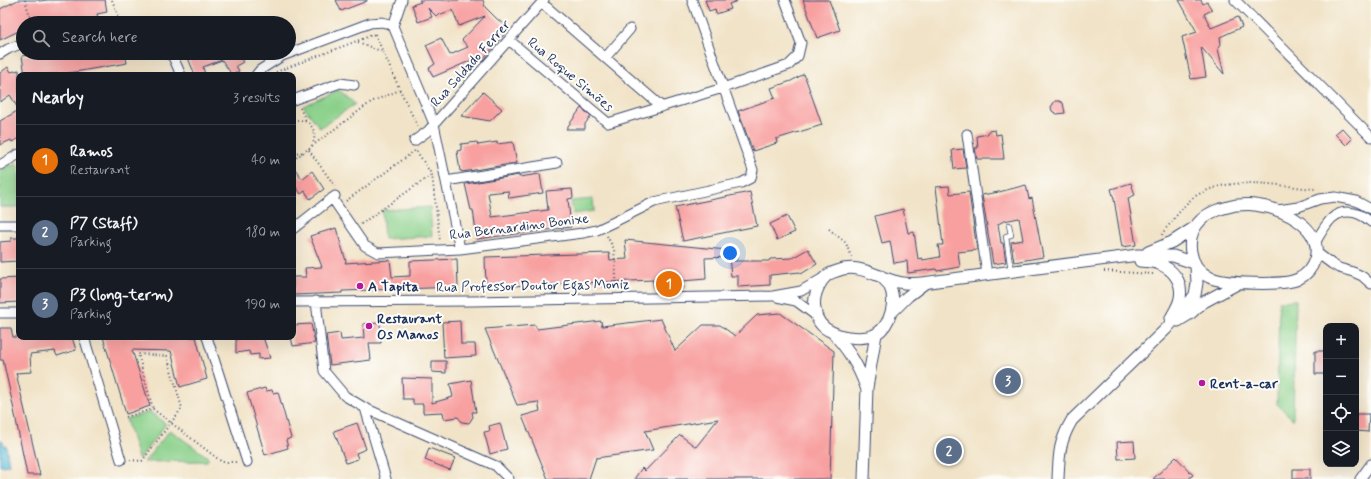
<!DOCTYPE html>
<meta charset="utf-8">
<style>
:root{--surface:#171b24;--page:#20242c;--text:#f1f3f6;--muted:#9ea1a6;--line:#363941;--accent:#0b8043}
body{margin:0;font-family:Mynerve,sans-serif;background:var(--page);color:var(--text)}
.controls{position:absolute;right:12px;bottom:12px;display:grid;overflow:hidden;border-radius:8px;box-shadow:0 4px 16px #0002}
.controls button{width:36px;height:36px;display:grid;place-items:center;padding:0;border:0;border-bottom:1px solid var(--line);background:var(--surface);color:var(--text);font:20px sans-serif}
.you{position:absolute;left:730px;top:253px;width:14px;height:14px;margin:-10px;border:3px solid #fff;border-radius:50%;background:#1a73e8;box-shadow:0 0 0 6px #1a73e833}
.badge{display:grid;place-items:center;width:26px;height:26px;border-radius:50%;background:var(--accent);color:#fff;font-size:13px;font-weight:700}
.pin{position:absolute;translate:-50% -50%;border:2px solid #fff;box-shadow:0 1px 4px #0006}
.list{margin:0;padding:0;list-style:none}
h2{display:flex;justify-content:space-between;align-items:center;height:52px;margin:0;padding:0 16px;font-size:17px}
h2 small{font-size:13px;font-weight:400;color:var(--muted)}
.list li{display:grid;grid-template-columns:26px 1fr auto;gap:12px;align-items:center;box-sizing:border-box;height:72px;padding:0 16px;border-top:1px solid var(--line)}
.list b{display:block;font-size:15px;white-space:nowrap}
.list p{margin:0;font-size:13px;white-space:nowrap;color:var(--muted)}
.list em{font-size:13px;font-style:normal;color:var(--muted)}
.icon{flex:none;width:22px;height:22px;fill:none;stroke:currentColor;stroke-width:2;stroke-linecap:round;stroke-linejoin:round}
.map{position:relative;flex:none;width:1371px;height:479px;overflow:hidden}
.search{position:absolute;background:var(--surface);box-shadow:0 4px 16px #0002;left:16px;top:16px;width:280px;height:44px;display:flex;align-items:center;gap:10px;box-sizing:border-box;padding:0 14px;border-radius:22px;color:var(--muted);font-size:15px}
.panel{position:absolute;background:var(--surface);box-shadow:0 4px 16px #0002;left:16px;top:72px;width:280px;height:268px;border-radius:8px}
.map>svg:first-child{display:block}
</style>
<div class="map">
<svg width="1371" height="479" viewBox="0 0 1371 479">
<rect width="100%" height="100%" fill="#fdfcf7"/>
<filter id="ink" filterUnits="userSpaceOnUse"><feTurbulence type="fractalNoise" baseFrequency=".025" numOctaves="2"/><feDisplacementMap in="SourceGraphic" scale="8" xChannelSelector="R" yChannelSelector="G"/><feConvolveMatrix kernelMatrix="1 2 1 2 8 2 1 2 1" color-interpolation-filters="sRGB"/></filter>
<filter id="wash" filterUnits="userSpaceOnUse"><feTurbulence type="fractalNoise" baseFrequency=".012" numOctaves="4" result="noise"/><feDisplacementMap in="SourceGraphic" scale="16" xChannelSelector="R" yChannelSelector="G"/><feGaussianBlur stdDeviation="0.9" result="paint"/><feColorMatrix in="noise" values="0 0 0 0 0 0 0 0 0 0 0 0 0 0 0 0 0 1.4 0 .05"/><feComposite in="paint" operator="in"/></filter>
<g filter="url(#wash)">
<rect width="100%" height="100%" fill="#f1e3c7"/>
<!-- green -->
<path fill="#8ad08a" stroke="#528074" d="M339,90L355,104L320,128L303,106Z
M17,164L19,167V207H0V171L10,166Z
M593,199L594,211L573,214L571,201Z
M430,207L432,236L384,239L382,210Z
M1296,300L1293,420L1277,404L1279,301Z
M150,412L166,424L140,458H138L126,419Z
M170,430L209,458L207,461L144,462Z"/>
<!-- water -->
<path fill="#54b9d3" stroke="#387498" d="M0,440L3,441L4,446L6,445L9,465L0,466Z"/>
<g id="blocks">
<!-- building -->
<path fill="#f8a0a0" d="M18,0H39V1L48,0H105L107,12L97,14L98,18L67,23H23V29L0,40V9Z
M336,0H367V1L341,11Z
M419,0H483L485,7L496,18L509,29L482,60L479,57L433,77L429,68L435,64L426,45L441,38L450,55L468,47L462,40L485,16L459,26L453,11L452,12V10L436,16L428,8L432,17L418,22L412,5L421,2Z
M705,0H737V1L729,4L731,9L716,14L715,9L709,11Z
M803,0H829L840,30L817,38Z
M1179,0H1201L1203,4L1207,2L1212,10L1204,14L1211,28L1238,17L1242,27L1220,37L1221,44L1218,49L1224,74L1201,47L1206,77L1191,79L1182,37L1197,32Z
M40,53H125L127,63L63,74L25,75L22,56Z
M186,53H237L243,62L236,66L239,71L232,75L222,60L203,67L205,75H195Z
M8,67L11,72L19,70V138L12,142L11,140L0,145V121L19,110L10,95L0,102V73Z
M804,74L822,125L776,139L777,143L753,151L738,111L775,98L771,88L791,81Z
M483,92L502,109L490,121L461,116Z
M1055,101H1059L1063,103L1065,113L1057,114L1052,111L1051,107Z
M581,108L591,116L585,124V129H566Z
M1342,128L1352,139L1346,145L1335,134Z
M995,130L996,135L1001,134L1004,159H977L975,148H978L977,136L988,134V131Z
M477,142L478,145L497,142V144L513,142L517,163L462,172V171H460L457,151L461,150V144Z
M963,149L966,168L954,169L952,150Z
M293,166L302,179L312,171L324,189L310,199L305,191L301,194L293,183Z
M540,174L543,193L509,198L508,191L488,193L492,217L548,210L546,191L572,189L573,198L568,199L571,227L477,239L473,210H471L465,184L519,175V177Z
M1131,183L1135,195L1128,198L1136,245L1122,247L1114,199L1111,189Z
M1026,185L1029,199L1032,198L1043,257L1014,262L1011,242L1023,240L1019,218L1004,221L998,224L1001,243H1003L1006,262L993,264L982,195L999,192Z
M949,186L950,194L969,192L977,250L958,252L960,267L937,271L936,269L908,273L907,261L894,263L890,241L882,243L875,216L903,209L908,233L914,232L918,259L922,258L923,260L940,257L938,245H943L936,187Z
M750,192L757,226L683,241L675,207Z
M787,216L795,232L777,240L770,224Z
M336,228L346,261L345,263L390,260L392,277L410,276V261L457,259L458,287L342,291V293L293,295V277H306L305,268L322,267L310,236Z
M11,238H19V261L0,262V242L11,241Z
M625,240L737,251V259L734,261H769L770,259L792,258L808,249L817,264L801,274L800,272L770,275V285L738,287V276H731L729,257L705,258L706,279L682,281L683,288L654,289L653,280L486,287L485,257L609,253L610,260L627,259Z
M19,278V302L0,303V279Z
M780,313L834,351L830,479H634L642,468L645,471L680,435L696,447L718,419L645,431L653,450L596,458L589,479H548L522,416L540,411L538,402L517,405L485,329L535,325L537,329L601,321L602,326L661,319L675,351L703,325H720L735,336L757,315Z
M460,321L461,344H475L476,356L444,358L442,322Z
M380,323L381,343H369L371,360L330,365L326,335L340,333L341,340L364,338L363,324Z
M311,324L315,343L293,346L291,337H293V325Z
M0,328H11L13,337H72L76,350L57,356L55,351L30,354L31,372L16,373L40,475H27L14,410L3,360H0Z
M103,337H196L207,379L180,387L171,351L132,350L150,406L126,414Z
M236,337H263L270,358L259,359V354L250,355L249,351L236,353Z
M1315,351H1326V374H1315Z
M432,361H446V373L432,372Z
M402,378L432,379V403L453,397L450,384L471,380L476,412H472L473,417L469,423L462,422L458,417L444,419L443,412L423,413V404H413V399H403Z
M265,388L266,391L272,390L273,393L278,392L291,438L286,440L288,448L265,455L247,393Z
M1356,414H1369L1368,432L1356,431Z
M357,423L366,449L356,453L358,459L346,463L334,431Z
M500,423L507,449L490,454L484,432L490,431L489,426Z
M1134,441L1135,458L1118,459L1117,442Z
M429,448L455,458L450,470L425,460Z
M1176,457L1193,475L1188,479H1153Z
M1293,469H1310V479H1293Z"/>
</g>
</g>
<g filter="url(#ink)">
<use href="#blocks" fill-opacity="0" stroke="#3b4a6e" stroke-width="1"/>
<g fill="none" stroke-linecap="round" stroke-linejoin="round">
<!-- service casing -->
<g stroke="#3b4a6e" stroke-width="6">
<path id="service" d="M1009,225L1011,235L1006,236L1011,271"/>
</g>
<!-- minor casing -->
<g stroke="#3b4a6e" stroke-width="11">
<path id="minor" d="M1235,0L1371,137
M542,3L662,107
M393,26L434,124L460,249
M393,26L402,0
M509,40L608,123L723,88L789,65L798,56L801,43L785,0
M167,53L173,57L181,75
M0,54L8,49L23,43
M605,58L630,29
M256,75L260,70L282,56L370,23C379,22 385,21 393,26
M293,100L340,83L354,85
M967,134L987,274
M414,141L428,131L544,0
M0,165L19,154
M446,181L557,163
M332,198L365,246L378,253L460,249L583,233L597,230L614,222L654,202L741,183L751,178L753,170L692,0
M1278,210L1298,207L1320,199L1335,197L1356,201L1371,209
M0,225H19
M293,229L335,196
M1315,243C1319,237 1322,230 1327,224C1339,207 1357,210 1371,222
M1316,252L1332,264L1339,268L1353,272L1362,276L1371,284
M777,297L796,301L815,315
M316,301L324,371L345,396L365,408L496,466L509,479
M293,302L472,301L773,296L801,291L825,277
M0,313H19
M84,337L121,460
M207,337L247,462
M365,408L386,479
M1360,479L1371,464"/>
</g>
<!-- tertiary casing -->
<g stroke="#3b4a6e" stroke-width="13">
<path id="tertiary" d="M1236,205C1242,205 1249,204 1255,205C1280,208 1324,226 1315,259C1312,268 1307,275 1298,279C1285,286 1222,284 1209,277C1188,267 1184,236 1201,220C1210,211 1223,208 1236,205Z
M1148,252L1172,242L1195,227
M1140,261C1146,262 1153,261 1159,264C1173,269 1183,282 1180,298C1179,305 1174,312 1171,318
M881,276C883,279 887,282 889,285C897,300 891,325 876,334C865,340 843,338 832,332C822,328 816,320 815,309C813,298 816,290 822,281C826,275 830,273 837,271C859,262 877,278 898,282C910,285 925,283 937,281L1138,255L1173,256L1194,263
M891,313L908,296L925,283
M1178,321L1191,313L1202,303L1239,283
M834,334C849,351 858,365 866,387
M864,479L867,388L876,334
M1058,479C1059,454 1059,442 1072,420L1166,329L1188,304L1195,295L1197,283L1196,266"/>
</g>
<!-- path -->
<path stroke="#3b4a6e" stroke-width="2" stroke-dasharray="1 3" stroke-linecap="butt" d="M25,0L32,23
M112,0L121,23
M375,34L400,90
M358,42L383,52
M276,72L375,34
M300,108L306,121
M293,121C312,116 321,136 309,149
M312,146L371,102L400,90L418,127
M293,152L299,153L305,152
M293,160L308,149L335,186
M346,201L416,150L432,175L440,241
M361,224L431,175
M829,229L846,243L851,257
M1162,235C1164,229 1170,225 1173,220C1181,210 1188,200 1199,194C1235,175 1278,186 1315,189
M607,236L614,249L617,289
M1104,271L1153,274
M126,417L153,409L222,462H237
M130,460L142,461L182,408L167,356L138,354L153,409"/>
<!-- service -->
<use href="#service" stroke="#fff" stroke-width="4.5"/>
<!-- minor -->
<use href="#minor" stroke="#fff" stroke-width="9"/>
<!-- tertiary -->
<use href="#tertiary" stroke="#fff" stroke-width="11"/>
</g>
</g>
<!-- markers -->
<g fill="#b5179e" stroke="#fdfcf7" stroke-width="1.5">
<circle cx="360" cy="286" r="4"/>
<circle cx="369" cy="326" r="4"/>
<circle cx="1202" cy="383" r="4"/>
</g>
<g text-anchor="middle" stroke-width="4" stroke-linejoin="round" paint-order="stroke">
<!-- street labels -->
<g font-size="14" fill="#1b2f5e" stroke="#fdfcf7">
<text transform="translate(470 63) rotate(-48)" y="5">Rua Soldado Ferrer</text>
<text transform="translate(571 74) rotate(40)" y="5">Rua Roque Simões</text>
<text transform="translate(519 226) rotate(-7)" y="5">Rua Bernardino Bonixe</text>
<text transform="translate(533 285) rotate(-1)" y="5">Rua Professor Doutor Egas Moniz</text>
</g>
<!-- poi labels -->
<g font-size="14" font-weight="bold" fill="#1b2f5e" stroke="#fdfcf7" text-anchor="start">
<text x="368" y="291">A Tapita</text>
<text x="377" y="323">Restaurant<tspan x="377" dy="16">Os Manos</tspan></text>
<text x="1210" y="388">Rent-a-car</text>
</g>
</g>
</svg>
<div class="controls">
<button>+</button>
<button>−</button>
<button><svg class="icon" aria-label="locate" viewBox="0 0 24 24"><circle cx="12" cy="12" r="6"/><path d="M12 2v4M12 18v4M2 12h4M18 12h4"/></svg></button>
<button><svg class="icon" aria-label="layers" viewBox="0 0 24 24"><path d="M12 4l9 5-9 5-9-5zM3 14l9 5 9-5"/></svg></button>
</div>
<div class="you"></div>
<div class="pin badge" style="left:669px;top:284px;background:#e8710a">1</div>
<div class="pin badge" style="left:949px;top:451px;background:#5c6f8a">2</div>
<div class="pin badge" style="left:1008px;top:381px;background:#5c6f8a">3</div>
<div class="search"><svg class="icon" aria-label="search" viewBox="0 0 24 24"><circle cx="10" cy="10" r="6"/><path d="M15 15l6 6"/></svg>Search here</div>
<section class="panel">
<h2>Nearby<small>3 results</small></h2>
<ul class="list">
<li><span class="badge" style="background:#e8710a">1</span><div><b>Ramos</b><p>Restaurant</p></div><em>40 m</em></li>
<li><span class="badge" style="background:#5c6f8a">2</span><div><b>P7 (Staff)</b><p>Parking</p></div><em>180 m</em></li>
<li><span class="badge" style="background:#5c6f8a">3</span><div><b>P3 (long-term)</b><p>Parking</p></div><em>190 m</em></li>
</ul>
</section>
</div>
